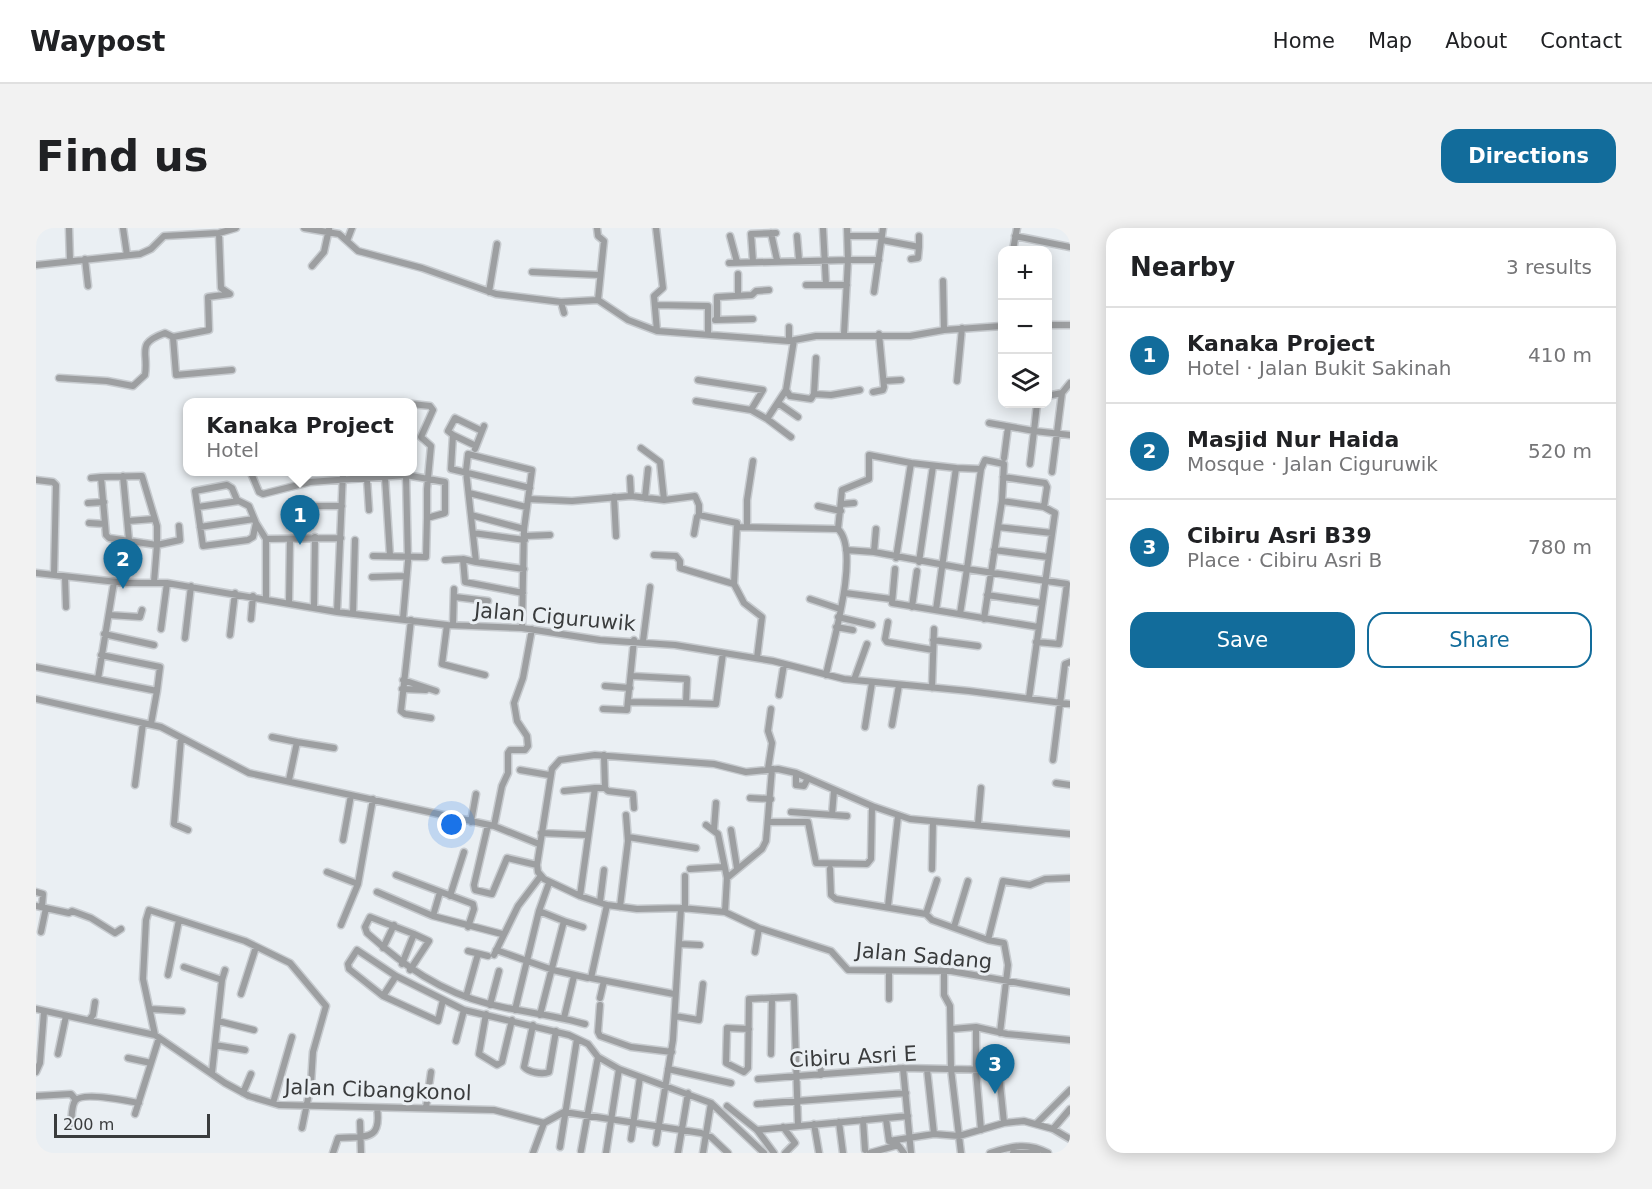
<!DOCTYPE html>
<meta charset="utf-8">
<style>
:root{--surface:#fff;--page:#f2f2f2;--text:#202124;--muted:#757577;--line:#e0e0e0;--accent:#126c9b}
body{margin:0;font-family:"DejaVu Sans",sans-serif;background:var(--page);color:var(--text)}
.controls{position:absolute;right:18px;top:18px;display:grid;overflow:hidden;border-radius:12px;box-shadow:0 3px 15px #0003}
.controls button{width:54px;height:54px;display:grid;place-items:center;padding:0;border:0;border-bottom:2px solid var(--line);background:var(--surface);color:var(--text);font:30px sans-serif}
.scale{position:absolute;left:18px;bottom:15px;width:156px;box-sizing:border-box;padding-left:6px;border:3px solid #3a3c3d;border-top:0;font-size:16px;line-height:21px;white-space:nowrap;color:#3a3c3d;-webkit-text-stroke:4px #eaeff3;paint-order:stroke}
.you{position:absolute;left:416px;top:597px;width:21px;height:21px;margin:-15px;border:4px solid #fff;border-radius:50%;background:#1a73e8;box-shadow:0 0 0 9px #1a73e833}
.badge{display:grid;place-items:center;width:39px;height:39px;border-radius:50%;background:var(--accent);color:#fff;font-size:20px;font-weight:700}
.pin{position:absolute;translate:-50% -50px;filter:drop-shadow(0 2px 3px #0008)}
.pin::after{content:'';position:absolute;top:32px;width:21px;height:18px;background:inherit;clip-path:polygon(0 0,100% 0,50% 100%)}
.popup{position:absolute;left:147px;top:170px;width:234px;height:78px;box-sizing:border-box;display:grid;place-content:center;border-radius:12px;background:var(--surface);filter:drop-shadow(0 2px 4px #0005);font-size:20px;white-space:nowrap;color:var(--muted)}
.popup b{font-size:22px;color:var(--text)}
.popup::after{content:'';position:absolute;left:50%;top:100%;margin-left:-12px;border:12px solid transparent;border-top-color:var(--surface)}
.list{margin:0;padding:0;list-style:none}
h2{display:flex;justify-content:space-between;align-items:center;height:78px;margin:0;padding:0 24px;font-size:26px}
h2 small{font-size:20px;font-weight:400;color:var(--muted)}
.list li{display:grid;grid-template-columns:39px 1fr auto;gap:18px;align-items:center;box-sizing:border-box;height:96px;padding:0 24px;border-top:2px solid var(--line)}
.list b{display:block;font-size:22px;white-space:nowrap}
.list p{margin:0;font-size:20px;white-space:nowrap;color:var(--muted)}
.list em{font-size:20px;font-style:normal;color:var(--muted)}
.actions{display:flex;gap:12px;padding:18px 24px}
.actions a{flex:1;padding:14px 0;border:2px solid var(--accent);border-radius:18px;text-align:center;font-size:21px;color:var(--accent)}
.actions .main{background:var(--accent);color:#fff}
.icon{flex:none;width:33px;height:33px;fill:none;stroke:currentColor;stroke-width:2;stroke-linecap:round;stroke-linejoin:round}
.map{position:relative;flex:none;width:1034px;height:925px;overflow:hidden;border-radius:18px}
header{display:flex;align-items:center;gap:36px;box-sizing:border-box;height:84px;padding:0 30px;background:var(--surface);border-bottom:2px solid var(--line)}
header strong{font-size:28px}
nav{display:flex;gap:33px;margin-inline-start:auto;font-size:21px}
.intro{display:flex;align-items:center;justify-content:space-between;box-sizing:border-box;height:144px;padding:0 36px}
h1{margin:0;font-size:42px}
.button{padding:15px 27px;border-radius:18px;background:var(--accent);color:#fff;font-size:21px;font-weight:700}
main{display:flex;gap:36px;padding:0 36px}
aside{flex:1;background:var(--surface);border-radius:18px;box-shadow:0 3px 15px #0003}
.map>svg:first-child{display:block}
</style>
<header>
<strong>Waypost</strong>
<nav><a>Home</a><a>Map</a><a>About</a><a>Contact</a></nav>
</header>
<div class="intro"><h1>Find us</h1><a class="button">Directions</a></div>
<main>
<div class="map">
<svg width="1034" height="925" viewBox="0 0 1034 925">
<rect width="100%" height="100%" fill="#eaeff3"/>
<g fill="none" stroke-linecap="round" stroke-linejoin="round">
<!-- street casing -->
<g stroke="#c7cbcf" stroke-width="9">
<path id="street" d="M33,0L34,33
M87,0L91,27
M268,0L303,6L322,23L386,40L460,66L525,74L562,72L592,92L621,103L753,113L780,108H874L908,102L966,98
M561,0L562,8L568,13L562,72
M620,0L627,60L618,68L621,103
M787,0L790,57
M811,0L812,32H843
M735,5L741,32
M694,8L701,34
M761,8L763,32
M812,8H846
M979,8L1034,19
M846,12L883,19V8
M311,13L316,0
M977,22L981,0
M49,31L52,58
M875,31L882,30L883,19
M717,33L715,6L740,5
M693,35L812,32L808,106
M0,37L104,26L115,21L128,8L183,5L200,0
M276,38L288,24L293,1
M496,44L564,47
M702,46V67
M907,53L908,102
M770,57H811
M453,64L461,16
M838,64L847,0
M525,74L528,85
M619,77L672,78V105
M679,92L717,91
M681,92V69L716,67L720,63L733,62
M1011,97H1034
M753,99V113
M137,109L140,147L196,142
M758,112L750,162L754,168L775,171L778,166L795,167L824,162
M23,150L71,153L97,158L109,147C113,123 99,116 129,105L137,109L173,102L172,69L194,66L185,60L183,5
M662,152L727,162L715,182
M848,153L865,152
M921,153L926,100
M837,164L847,162L848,159L843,106
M778,166L780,130
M1011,168L1026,165
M660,173L715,182L731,191L750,162
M742,175L762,189
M376,176L394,178L397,182L385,209L395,218L391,261V290
M1001,176L998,203L1034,207
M731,191L755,209
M953,195L998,203L994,236
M417,207L412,203L419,190L446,203
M440,218L417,207L415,241L494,260
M605,220L624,234L628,272
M439,221L448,198
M968,230L972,199
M920,240L945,241L931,341L1031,356L1023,416L1000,414
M945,241L949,232L968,236L966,273L948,391
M1016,244L1026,165L1034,155
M215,245L223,264L227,266L274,254L370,247L409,254V285L391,290L390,329L337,328
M87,248L93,312
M349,249L354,328
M967,249L1009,255L1011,259L1008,279
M55,250L65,249
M594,250L595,268
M331,251L333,282
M0,252L17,254L20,257L18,347
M433,265L490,279
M578,269L580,308
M609,270L612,241
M492,271L536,273L595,268L628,272L659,268L663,277V287L701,295L698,356L708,375L726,389L721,430
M966,273L1008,279L1019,285L993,470
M52,275L68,274
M806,276L818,275
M782,278L805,283
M162,279L203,273
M250,283L275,278H306
M435,287L488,301
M92,293L118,291
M53,295L69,296
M220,295L217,309L212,312L167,318L159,263L191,257L196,260L201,272L213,278L220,295L230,311V370
M164,299L218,291
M702,299L802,301
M711,299V272L717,233
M962,299L1016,305
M437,305L489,312
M658,306L661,289L663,287
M489,308L514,307
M230,311L305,310
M810,322L838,324L931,341L924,386
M958,322L1012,329
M838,324L840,301
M618,327L640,328L644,333V340L698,356
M860,330L875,235L920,240L900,382
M409,332L427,331
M440,334L427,331L429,354L487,365
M883,334L897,238
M859,341L856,375L1002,399
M0,345L90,355H131L301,384L411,397L486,400L564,412L639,417L737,433L808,451L933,463L1034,476
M29,349L30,379
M336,349L370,348
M118,354L121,317L73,310L70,307L65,249L106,248L121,298V317L144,312L143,298
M809,365L855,371
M951,367L1005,375
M419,369L452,373
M774,371L804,381
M253,374L254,311
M278,379L279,309
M876,379L881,343
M301,384L307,244
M317,386L319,312
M73,387L104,389L106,382
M802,389L836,397
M215,391L217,368
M367,391L372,333L370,247
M375,392L365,483L369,486L395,490
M852,394L849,411L851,414L897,422
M411,397L406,436L449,447
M417,397L418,361
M800,399L817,402
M486,400L488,301L496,242L432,226L430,243L440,334L488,341
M125,401L131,355
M68,406L118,417
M194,407L199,365
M149,410L155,358
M897,412L942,418
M607,413L614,359
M65,427L124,439L121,463
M0,439L121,463L115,496
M790,447C796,417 825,323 802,301L806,262L833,251V227L875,235
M62,451L78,354
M367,452L400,463
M818,452L831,416
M569,458L594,460
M896,460L898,401
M366,461L390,462
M743,467L748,436
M0,471L125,499L213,545L458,598L503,616
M592,474L650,475L651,451L596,448
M650,475L680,476L687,425
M567,481L591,482L598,412
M856,497L863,457
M829,499L836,455
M236,509L261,514
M145,510L138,596L152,602
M1017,532L1029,436L1034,434
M732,541L736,515L732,503L735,481
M484,542L513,547
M760,545V557L768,558L772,550
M253,552L261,514L298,520
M1020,555L1034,557
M99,557L107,495
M569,560L572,563L597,566L598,580
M528,563L559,560
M714,570L735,571
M755,584L811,588
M796,587L798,563
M435,594L440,566
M732,594H772L780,635L831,636L835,631L836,578
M942,596L945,560
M452,597L438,657L439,662L456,666L471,630L501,637
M670,597L682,606L691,650
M458,598L466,558L472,545V525L474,522H489L492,518L491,508L481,493L478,475L487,450L496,401
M678,601L680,575
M695,602L701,640
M505,605L551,607
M1034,606L874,591L836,578L760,545L742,541L710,544L678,536L559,527L524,532L516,541L501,637L502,644L508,651L544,668L571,677L601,681L645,680L689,684L723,700L795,723L812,742L915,743L1034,764
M592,609L660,620
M307,612L315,567
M654,641L687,639
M794,641L795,667L800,671L890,686L896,692L952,712L968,715L972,737L964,805
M896,641L897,594
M291,644L322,656
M360,647L437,676L438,681L432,699
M0,664L7,666L6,679
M341,664L397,688L466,706
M414,668L428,624
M544,668L559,560H569L568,527
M564,674L568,642
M571,677L555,750L638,766
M0,678L33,685L36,683L55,690L79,705L85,701
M852,678L862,588
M584,679L592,613L590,587
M649,680V648
M503,683L528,693L504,787
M689,684L691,650L726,621L730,613L736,541
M890,686L901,652
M397,688L404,664
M528,693L547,699
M305,697L322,656L337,571
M918,699L932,653
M5,704L10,680
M952,712L967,653L994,657L1009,651L1034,650
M644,716L664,717
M347,720L358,697
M460,722L517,742L552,750
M432,723L452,728
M719,724L723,700
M458,727L482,678L504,649
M366,736L378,706L334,689L329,699L331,705C368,738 405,764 453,776C485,784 518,787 549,796
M148,739L186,752L176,845
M374,742L393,713L378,706
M853,743V771
M908,743V767L914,778L915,841L925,925
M132,747L143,692
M360,748L347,768L402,793L407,772
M186,752L189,742
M205,766L220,719
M347,768L313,741L312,736L321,722L360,748L428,782L533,807L552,816L562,829L583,841L675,875L728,925
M430,769L442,726
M564,770L568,753
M454,777L463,743
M564,777L562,804L564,808L595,819L636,824
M0,781L119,807L189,855L213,868L243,877L458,882L508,895L528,884L665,905L675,909L692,925
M115,781L146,783
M479,782L503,683L513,655
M450,786L443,826L461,837L466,834L476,792
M639,788L663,792L667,756
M528,790L538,748
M53,792L57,787L59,774
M182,793L218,802
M497,797L488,839C492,844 506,847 513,844L520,803
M713,801L691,800L690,835L708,844L712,840L713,771L758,769L762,897
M916,801L940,799
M119,807L107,751L110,692L113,682L209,713L254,735L290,778L277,824L275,856L266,900
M420,813L428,782
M179,817L209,822
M22,826L30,788
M735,826L736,770
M92,830L115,835
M784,831L785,847
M867,840L875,925
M632,841L695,855
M891,841L898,906
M0,844L4,835L8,784
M722,851L867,840L960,842L963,846L968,895
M207,865L215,846
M0,868L35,866L40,872
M237,875L256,809
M721,876L870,865
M691,878L721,902L738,925
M390,880L395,844
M99,886L123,810
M850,891L853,913L898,906L923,908L968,895L988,893L1017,901L1034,911
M827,892L829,922
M324,894L325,925
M803,894L807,925
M1001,895L1034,862
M778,896L783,925
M35,897C36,890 35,879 39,873C45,863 92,873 103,875
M747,899L759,915L749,925
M1017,901L1034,881
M721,902L872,888
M945,902L940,843V799L971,806L1034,812
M595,911L604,849
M620,915L637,812L645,680
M524,919L541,811
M545,923L562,829
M297,925L302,910C329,908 346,914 341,880
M497,925L508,895
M570,925L583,841
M642,925L652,865
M667,925L675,875
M834,925L862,917L868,925
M954,925C976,918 992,914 1012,925
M977,925H1001"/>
</g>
<!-- street -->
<use href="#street" stroke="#9d9fa1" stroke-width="6"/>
</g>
<g text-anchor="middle" stroke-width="6" stroke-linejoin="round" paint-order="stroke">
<!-- street labels -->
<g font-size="21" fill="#3a3c3d" stroke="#eaeff3">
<text transform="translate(519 389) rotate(5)" y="7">Jalan Ciguruwik</text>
<text transform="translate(888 728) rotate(5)" y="7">Jalan Sadang</text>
<text transform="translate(817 829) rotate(-3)" y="7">Cibiru Asri E</text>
<text transform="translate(342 862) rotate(2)" y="7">Jalan Cibangkonol</text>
</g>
</g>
</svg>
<div class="controls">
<button>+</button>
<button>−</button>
<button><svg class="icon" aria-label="layers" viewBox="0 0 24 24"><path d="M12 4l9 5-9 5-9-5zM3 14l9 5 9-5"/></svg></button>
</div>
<div class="scale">200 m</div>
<div class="you"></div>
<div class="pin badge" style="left:264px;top:317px">1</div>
<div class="popup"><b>Kanaka Project</b>Hotel</div>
<div class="pin badge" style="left:87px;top:361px">2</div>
<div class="pin badge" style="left:959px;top:866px">3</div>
</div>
<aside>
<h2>Nearby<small>3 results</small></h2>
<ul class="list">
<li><span class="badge">1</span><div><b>Kanaka Project</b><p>Hotel · Jalan Bukit Sakinah</p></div><em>410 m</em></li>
<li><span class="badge">2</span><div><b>Masjid Nur Haida</b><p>Mosque · Jalan Ciguruwik</p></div><em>520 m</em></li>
<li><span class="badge">3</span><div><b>Cibiru Asri B39</b><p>Place · Cibiru Asri B</p></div><em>780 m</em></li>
</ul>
<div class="actions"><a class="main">Save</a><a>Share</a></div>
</aside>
</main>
